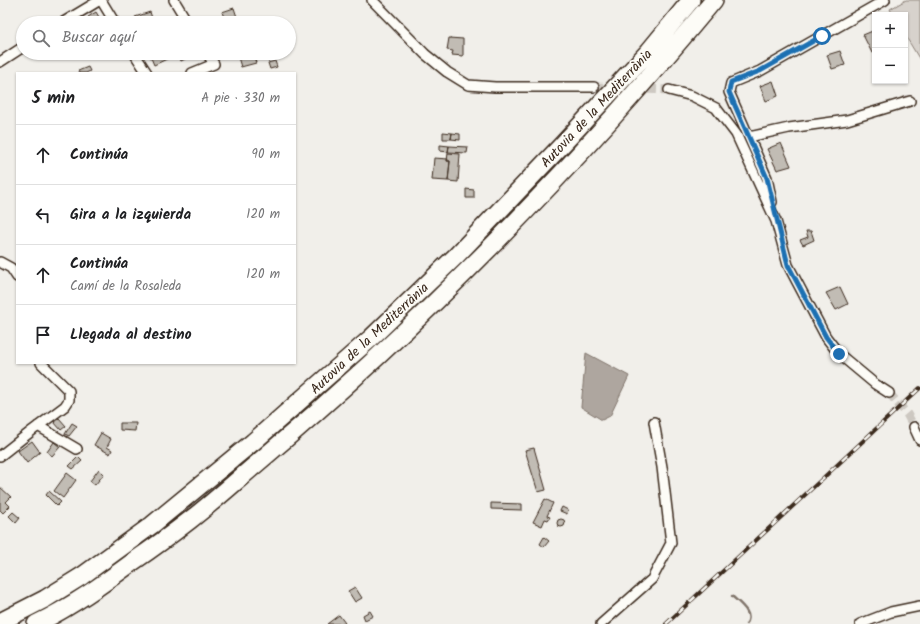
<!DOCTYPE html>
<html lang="es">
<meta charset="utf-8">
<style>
:root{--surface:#fff;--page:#f2f2f2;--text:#202124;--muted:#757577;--line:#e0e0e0}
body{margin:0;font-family:Kalam,sans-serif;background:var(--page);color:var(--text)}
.controls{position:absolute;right:12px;top:12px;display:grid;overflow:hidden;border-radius:0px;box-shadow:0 1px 3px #0004}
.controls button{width:36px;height:36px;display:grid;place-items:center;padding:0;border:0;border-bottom:1px solid var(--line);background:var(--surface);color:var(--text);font:20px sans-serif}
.stop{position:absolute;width:12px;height:12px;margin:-9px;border:3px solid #1f6fb2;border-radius:50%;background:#fff}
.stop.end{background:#1f6fb2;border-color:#fff;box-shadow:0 1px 4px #0008}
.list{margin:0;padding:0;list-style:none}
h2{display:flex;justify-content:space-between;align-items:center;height:52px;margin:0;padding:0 16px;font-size:17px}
h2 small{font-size:13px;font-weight:400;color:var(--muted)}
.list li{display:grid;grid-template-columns:26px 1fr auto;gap:12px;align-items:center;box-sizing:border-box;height:60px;padding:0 16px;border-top:1px solid var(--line)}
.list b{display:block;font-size:15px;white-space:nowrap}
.list p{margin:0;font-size:13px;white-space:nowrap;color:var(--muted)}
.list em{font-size:13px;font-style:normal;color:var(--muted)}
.icon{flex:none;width:22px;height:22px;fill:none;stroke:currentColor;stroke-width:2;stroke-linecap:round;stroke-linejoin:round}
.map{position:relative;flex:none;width:920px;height:624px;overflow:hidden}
.search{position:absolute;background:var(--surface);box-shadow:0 1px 3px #0004;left:16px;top:16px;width:280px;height:44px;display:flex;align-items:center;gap:10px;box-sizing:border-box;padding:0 14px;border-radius:22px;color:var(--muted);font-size:15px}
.panel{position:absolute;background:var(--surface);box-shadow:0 1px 3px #0004;left:16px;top:72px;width:280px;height:292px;border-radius:0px}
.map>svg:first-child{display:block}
</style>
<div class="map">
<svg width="920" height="624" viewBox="0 0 920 624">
<rect width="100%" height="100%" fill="#f1efea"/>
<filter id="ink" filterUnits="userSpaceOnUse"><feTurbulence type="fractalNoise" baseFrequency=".025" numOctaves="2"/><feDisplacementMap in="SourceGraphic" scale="8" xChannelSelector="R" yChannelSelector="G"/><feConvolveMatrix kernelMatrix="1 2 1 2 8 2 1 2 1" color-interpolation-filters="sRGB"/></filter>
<g filter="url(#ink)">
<!-- green -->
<path fill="#d7d2cc" stroke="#897e75" d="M906,0H920V60L905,35V15H893L890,9Z"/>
<!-- water -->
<path fill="#aea69f" stroke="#80746b" d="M586,353L629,376L610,416L602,420L581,407Z"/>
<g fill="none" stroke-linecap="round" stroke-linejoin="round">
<!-- stream -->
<path stroke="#80746b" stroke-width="2.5" d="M732,596C739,603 755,614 746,624"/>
</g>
<!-- building -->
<path fill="#c1bcb4" stroke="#3b2a1e" d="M234,8L239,23H226L222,12Z
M96,12L99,17L90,22L88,17Z
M150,12L153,21L149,22L150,23H137L135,17Z
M875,30V51L872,53L863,35Z
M449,38L463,39V56L452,55L453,51L447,50Z
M840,51L845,65L832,69L827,55Z
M149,53H166L169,58L154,65Z
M177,53H190L191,56L181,61Z
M240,53H253L256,63L241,67L237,54Z
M275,61L277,67L270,69L268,63Z
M88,67L90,71L86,73H79L78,71Z
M773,81L778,96L766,101L760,86Z
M443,132L452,133L451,139H443Z
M452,133L460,134V140L451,139Z
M781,143L791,166L777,170L767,149Z
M440,145L449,146L448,152L440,151Z
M449,146L468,147L467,153L448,152Z
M448,153L460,154L458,182L448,181L450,161H447Z
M434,158L448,159L447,161H450L448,181L432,180Z
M466,189L474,190V198H466Z
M806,231H811L814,240L803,245L800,240L808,237Z
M840,287L848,304L836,310L826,293Z
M59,418L66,426L61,430L54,422Z
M72,423L77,426L69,436L65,434Z
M120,423H136L135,431L120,430Z
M101,433L111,439L107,447L112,450L110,454L94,445Z
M32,441L40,452L27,463L18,451Z
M54,442L60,447L52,456L47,452Z
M534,448L546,490L538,492L525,450Z
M78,457L82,461L73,469L69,466Z
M99,469L104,474L95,485L90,481Z
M67,473L76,480L63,498L54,491Z
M0,487L11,497L6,502L10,506L3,513L0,510Z
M49,491L61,502L57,506L46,495Z
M545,499L553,503L547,516L550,517L548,520L545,519L542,526L533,522Z
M491,503L522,504V510L491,509Z
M562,507L568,510L567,514L560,511Z
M13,512L20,518L16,523L9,516Z
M557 523a4 4 0 1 1 8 0a4 4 0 1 1-8 0Z
M544,537L549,541L544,547L540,544Z
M355,587L362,598L355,602L348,591Z
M370,611L373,616L365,620L363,615Z
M339,615L345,623L344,624H327Z"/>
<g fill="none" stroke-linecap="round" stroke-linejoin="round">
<!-- street-tunnel -->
<path stroke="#cdc8c1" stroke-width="9" stroke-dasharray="9 4.5" stroke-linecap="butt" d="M594,87L669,90
M889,393L907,414L914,427"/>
<!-- street casing -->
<g stroke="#3b2a1e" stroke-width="12">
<path id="street" d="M101,0L115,23
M174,0L188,23
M372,0L425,54L447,72L468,85L495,87H594
M62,23L100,0
M134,53L147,73
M0,62L23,47
M192,73L214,64L207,53
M669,90L692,96L716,108L736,134L776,221L788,265L826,337L839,354L875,384L889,393
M749,137L789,128L847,120L910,101
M772,202L767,178L729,92L731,83L760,71L885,0
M0,262L11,268L17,277
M38,426L77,449
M914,427L920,440
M0,456L33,430L65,406L69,400V391L41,363
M601,624L652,579L671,543L662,467L654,422
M860,624L891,612L920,606"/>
</g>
<!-- highway casing -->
<g stroke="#3b2a1e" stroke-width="20">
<path id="highway" d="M0,622L45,599L82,576L152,525L253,442L370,339L456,256L561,146L649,51L691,0
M36,624C71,607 103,584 134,561C153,548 172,534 190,520C212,503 233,484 254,466C421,325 575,168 714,0"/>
</g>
<!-- street -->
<use href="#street" stroke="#fdfcf7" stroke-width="9"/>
<!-- highway -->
<use href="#highway" stroke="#fdfcf7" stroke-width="17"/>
<!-- rail casing -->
<g stroke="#3b2a1e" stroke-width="4">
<path id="rail" d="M666,624L920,388"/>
</g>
<!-- rail -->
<use href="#rail" stroke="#fdfcf7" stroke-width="2.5" stroke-dasharray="8" stroke-linecap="butt"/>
</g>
</g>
<g fill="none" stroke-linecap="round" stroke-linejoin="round" filter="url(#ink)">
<!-- route -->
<path stroke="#1f6fb2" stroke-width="5" d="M822,36L760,71L731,82L729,92L767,178L788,265L826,337L839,354"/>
</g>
<g text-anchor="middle" stroke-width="3.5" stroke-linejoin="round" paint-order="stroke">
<!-- street labels -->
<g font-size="14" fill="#3b2a1e" stroke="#fdfcf7">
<text transform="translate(596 108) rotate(-47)" y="5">Autovia de la Mediterrània</text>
<text transform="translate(369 338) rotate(-43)" y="5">Autovia de la Mediterrània</text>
</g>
</g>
</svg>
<div class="controls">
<button>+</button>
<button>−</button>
</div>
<div class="stop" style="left:822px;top:36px"></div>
<div class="stop end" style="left:839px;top:354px"></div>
<div class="search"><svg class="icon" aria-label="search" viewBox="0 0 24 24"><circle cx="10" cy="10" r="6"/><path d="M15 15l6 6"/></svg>Buscar aquí</div>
<section class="panel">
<h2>5 min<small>A pie · 330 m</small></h2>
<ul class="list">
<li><svg class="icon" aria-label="ahead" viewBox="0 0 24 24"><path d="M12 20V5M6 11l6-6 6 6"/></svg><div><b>Continúa</b></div><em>90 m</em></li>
<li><svg class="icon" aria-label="left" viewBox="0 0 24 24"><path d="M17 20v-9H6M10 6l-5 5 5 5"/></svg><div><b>Gira a la izquierda</b></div><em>120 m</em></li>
<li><svg class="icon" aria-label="ahead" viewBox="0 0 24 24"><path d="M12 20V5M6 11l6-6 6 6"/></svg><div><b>Continúa</b><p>Camí de la Rosaleda</p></div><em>120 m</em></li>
<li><svg class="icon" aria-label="arrive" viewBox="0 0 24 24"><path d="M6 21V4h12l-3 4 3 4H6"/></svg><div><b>Llegada al destino</b></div></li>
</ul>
</section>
</div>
